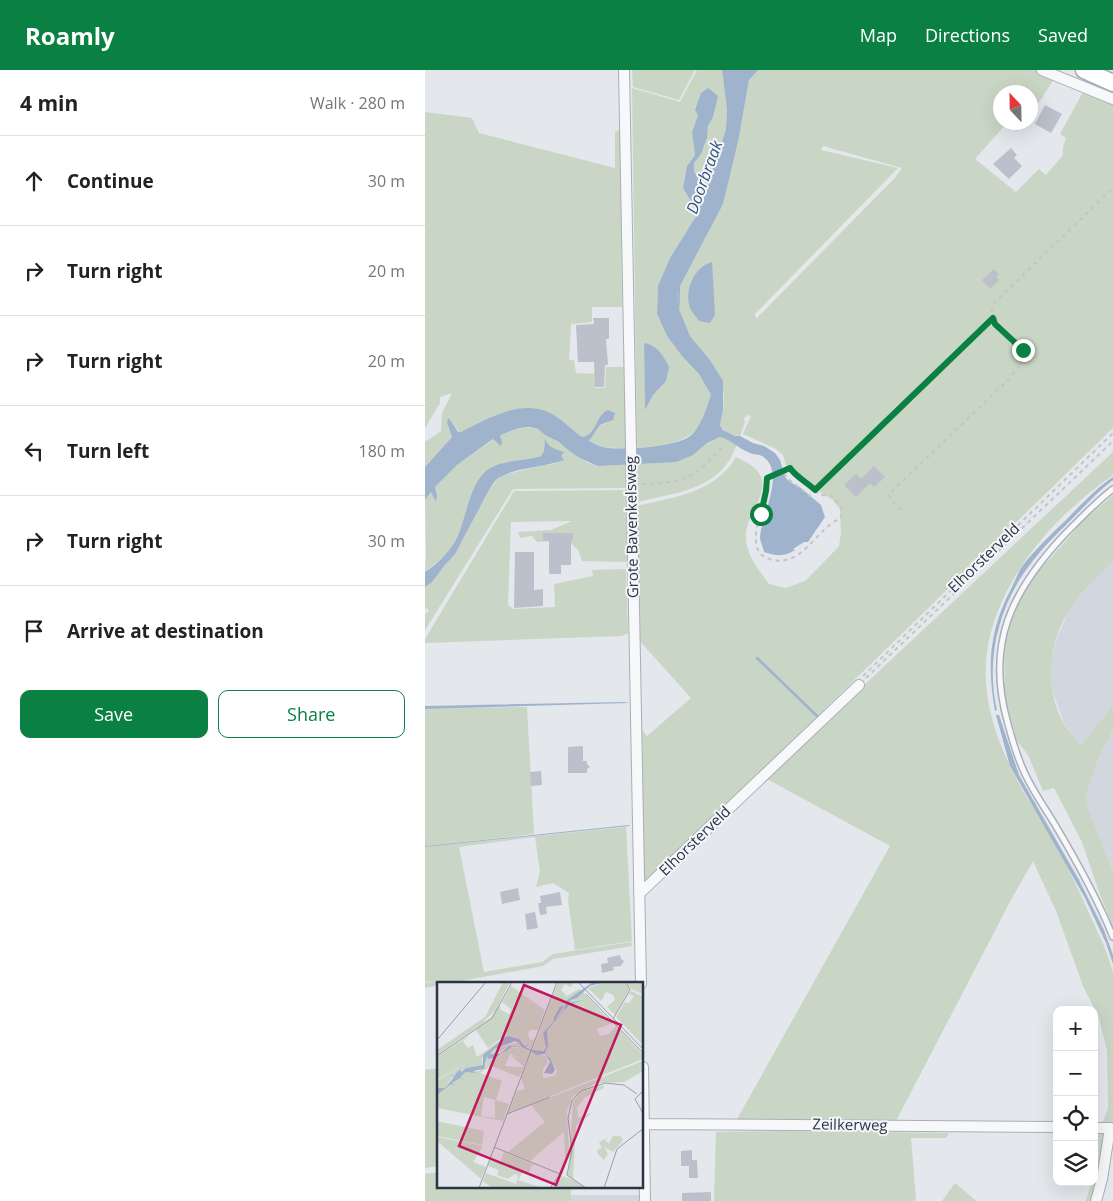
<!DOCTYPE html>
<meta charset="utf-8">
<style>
:root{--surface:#fff;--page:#f6f6f6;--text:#222;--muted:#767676;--line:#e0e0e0;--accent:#0b8043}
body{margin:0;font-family:"Open Sans",sans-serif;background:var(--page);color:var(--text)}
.controls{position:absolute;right:15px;bottom:15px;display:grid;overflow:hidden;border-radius:10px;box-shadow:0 5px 20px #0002}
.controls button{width:45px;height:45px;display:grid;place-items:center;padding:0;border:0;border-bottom:1px solid var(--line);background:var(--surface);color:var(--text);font:25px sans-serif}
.compass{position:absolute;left:568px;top:15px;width:45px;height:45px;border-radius:50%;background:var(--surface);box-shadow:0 5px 20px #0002;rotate:338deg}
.stop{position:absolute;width:15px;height:15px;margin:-11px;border:4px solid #0b8043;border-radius:50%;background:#fff}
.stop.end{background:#0b8043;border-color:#fff;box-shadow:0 1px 5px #0008}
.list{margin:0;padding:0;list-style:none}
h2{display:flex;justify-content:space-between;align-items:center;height:65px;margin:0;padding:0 20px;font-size:21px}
h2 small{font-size:16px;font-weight:400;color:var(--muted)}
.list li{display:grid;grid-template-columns:32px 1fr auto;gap:15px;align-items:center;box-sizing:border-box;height:90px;padding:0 20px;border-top:1px solid var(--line)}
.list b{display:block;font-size:19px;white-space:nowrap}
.list em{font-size:16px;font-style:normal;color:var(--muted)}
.actions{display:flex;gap:10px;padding:15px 20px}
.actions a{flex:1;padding:11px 0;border:1px solid var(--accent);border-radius:10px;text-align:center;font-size:18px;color:var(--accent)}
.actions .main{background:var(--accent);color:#fff}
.icon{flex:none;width:28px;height:28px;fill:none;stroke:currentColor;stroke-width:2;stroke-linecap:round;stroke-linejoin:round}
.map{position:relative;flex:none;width:688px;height:1131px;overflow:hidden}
header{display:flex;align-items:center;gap:30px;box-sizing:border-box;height:70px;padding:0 25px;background:var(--accent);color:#fff}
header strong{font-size:24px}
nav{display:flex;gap:28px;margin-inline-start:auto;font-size:18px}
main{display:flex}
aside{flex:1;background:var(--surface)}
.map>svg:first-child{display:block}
</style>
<header>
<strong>Roamly</strong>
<nav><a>Map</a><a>Directions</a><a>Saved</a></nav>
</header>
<main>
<aside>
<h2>4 min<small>Walk · 280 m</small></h2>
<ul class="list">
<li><svg class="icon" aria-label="ahead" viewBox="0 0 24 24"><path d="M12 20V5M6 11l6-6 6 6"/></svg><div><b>Continue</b></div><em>30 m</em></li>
<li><svg class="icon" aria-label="right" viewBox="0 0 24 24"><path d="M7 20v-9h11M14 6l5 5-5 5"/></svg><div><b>Turn right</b></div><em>20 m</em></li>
<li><svg class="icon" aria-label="right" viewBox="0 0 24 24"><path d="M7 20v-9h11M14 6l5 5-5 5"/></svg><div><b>Turn right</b></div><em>20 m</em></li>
<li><svg class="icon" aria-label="left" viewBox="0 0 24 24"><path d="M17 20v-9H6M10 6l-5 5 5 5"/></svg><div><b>Turn left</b></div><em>180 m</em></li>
<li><svg class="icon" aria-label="right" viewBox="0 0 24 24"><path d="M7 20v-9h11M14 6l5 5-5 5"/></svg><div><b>Turn right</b></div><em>30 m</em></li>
<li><svg class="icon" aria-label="arrive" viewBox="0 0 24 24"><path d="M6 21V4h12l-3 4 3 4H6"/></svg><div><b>Arrive at destination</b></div></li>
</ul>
<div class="actions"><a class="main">Save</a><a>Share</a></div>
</aside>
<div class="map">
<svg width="688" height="1131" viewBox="0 0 688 1131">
<rect width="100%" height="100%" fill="#e4e7ec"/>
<!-- built -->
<path fill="#d2d6de" d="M688,491V635L655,676L639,653L629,625L626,611L627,587L632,568L645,538L667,512Z
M688,660V802L661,732V726L674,687Z
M146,1125H214V1131H146Z"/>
<!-- green -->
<path fill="#c9d6c5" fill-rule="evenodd" d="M207,0H270L254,30L208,17Z
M272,0H297L302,40L301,59L276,137L270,128L276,114L269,101V93C275,85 281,76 282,66C283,58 283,54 288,47L273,45L267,62L270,85L262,96L258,118L273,143L245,188L233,217L232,244L242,266L257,286L274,304L286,325C283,334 281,344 277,352C262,375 237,375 213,378L212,373L207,18L255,32ZM219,273L241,311L228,325L220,339Z
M333,0H612L629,9L606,45V22H576V52L600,53L597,57L591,61L582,53L550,89L591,122L614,99L621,105L638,85V77L641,68L635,64L658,22L688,35V358L219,815L217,660L222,666L266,628L213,569L214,522L212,436C249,427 290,423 311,387C335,398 344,408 332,434C328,444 322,452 321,463C319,483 333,499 344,514L361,518L380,511L396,495L414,476L416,463L415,439L408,430L363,401L358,385L351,379L318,364L326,346L323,345L319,348L320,352L315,366C307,366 299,362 295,355L298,340L299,325L285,290L265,266L252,234V222L281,167L314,67L324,10ZM398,76L477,98L469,109L452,126L331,249L330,244L473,98L396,80Z
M0,42L47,48L54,63L190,98V62L195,60L197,237H167V252L146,254L144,290H149L151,303L170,304V318H180L181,297H201V379L178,377L164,371L175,355L181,354L190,344L183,340C181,341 178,343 176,345C169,353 171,365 157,367C147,360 139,351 129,345C97,328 64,348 36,362H34L24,348V358L27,367L0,397V372L16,361L17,343L27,323L15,327V333L0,358Z
M97,358H107L114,359L163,393L173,396L202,394V418L88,419L0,560V544L4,541L2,538L0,539V514C26,493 36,474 51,444C55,436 60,429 64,420L71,411L78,405L120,395L129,394L139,390L123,374L120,370L119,381L116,386L66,397L41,442L37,456L27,476L20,486L0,502L1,484L0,430L6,421L11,431L12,426L10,417L32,395L69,369L76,375L75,366L81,362Z
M295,367L301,369L312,375C309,380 307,387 303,392C284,421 244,424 213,432V394L268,385L282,373Z
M688,382V405C645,435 606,474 582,521C544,594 561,656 600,724C608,737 616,749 624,762C641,792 655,823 669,854C676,869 684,886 688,903C688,917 688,934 688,948C688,983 688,1019 688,1054H677L683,1038L682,981L674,948L658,916L631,841L608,791L587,828L470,1053L311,1051L465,776L340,708Z
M202,420V492L157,491L153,480L142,470L112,472L107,466L95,468L93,462L126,460L147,451L86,452L83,535L89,539L130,537L129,514L168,506L167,500L201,499L203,563L197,566L0,573V569L89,421Z
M688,425V491C674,505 658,520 647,536C623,570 619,618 639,654C644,661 650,668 655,676L688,635V660L674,687L661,726V732L688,802V856L675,825L657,772L629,718L618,721L603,685L592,671L576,613L580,612L579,578H576L590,534L606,506L622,492L658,451Z
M102,637L109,764L0,776V639Z
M201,757L207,871L150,880L143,830L144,823L128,813L111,817L115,801L110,767L34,777L59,902L117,892L128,884L206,872L207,876L128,889L118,896L25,913L14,914V915L0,918V913L15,910L0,912V777Z
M14,998V1096L0,1098V1000Z
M355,1061L524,1063L521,1068H486L491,1130L488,1131H289L291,1062Z
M670,1063H682L668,1131H661L666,1112H669Z
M14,1102V1117H146V1131H0V1104Z
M530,1113L549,1129L552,1131H517Z"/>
<!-- water -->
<path fill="#9fb4cc" d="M297,0H333L324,10L314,67L298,134L252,222V234L265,266L285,290L298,311V340L295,355L298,360L310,366H315L328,373L339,376L350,383L355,390L360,407L365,412L376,418L396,435L400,447L383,472H379L368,479L370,480C360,487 350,486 339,482C338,477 335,471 335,467C336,446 362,401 337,386C334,384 329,385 325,383C314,379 307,370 295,367L282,373L268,385L251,392L173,396C159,391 147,384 136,374C131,369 124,368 119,364C116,362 116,361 113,359C102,354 85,360 75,366L77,371L76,376L68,369L32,395L10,417L12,426L11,432L6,422L0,430V397L27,367L22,352L24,348L33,362H36C64,348 98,327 129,345C139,351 147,360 157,367C172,365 170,345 183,340L190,343L188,350L175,355L164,371C169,373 174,376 178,377C196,381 251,377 265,366C277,356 281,339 286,325L274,304L257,286L242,266L232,244L233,216L245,188L273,143L258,118L262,96L270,85L267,62L273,45L270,40L276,23L283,18L293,26L288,47L283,56L282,68L276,84L269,93V101L276,114L270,128L276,137L301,59L302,40Z
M287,192L290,245L285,253L274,251C271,247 267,242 265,238C259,220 269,197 287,192Z
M219,273C232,275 238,285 244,297L241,311L228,325L220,340Z
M120,369C124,378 130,379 139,382L136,386L139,390C122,397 84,398 71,410C68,413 66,417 64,420L30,484L19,496L7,512L0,517V502C14,493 26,481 33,465C42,446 45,408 67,397C81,390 100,391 116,386L119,381Z
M688,407V410C673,421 660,436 646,450C633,463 619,476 607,492C574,533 560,589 572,640L570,641C562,595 564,561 586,519C590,511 593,502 598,495C611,479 625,465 640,451C655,436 670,419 688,407Z
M199,632L204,633L0,639V636Z
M571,645H574L594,705L654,810L679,860L688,885V894L681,873L660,828L585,696Z
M204,755L205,756L0,777V776Z"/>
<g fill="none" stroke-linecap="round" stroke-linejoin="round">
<!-- stream -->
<path stroke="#9fb4cc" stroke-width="2.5" d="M253,240L254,216
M332,588L393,647"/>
</g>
<!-- building -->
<path fill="#bbc0ca" d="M620,35L637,44L626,63L610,54Z
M586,78L592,85L589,88L597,96L584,109L568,94Z
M569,199L574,204L571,207L574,210L565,219L557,210Z
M168,248H184V269H181L183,295H180L179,317H170L169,292H153L151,255L169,254Z
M449,396L460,407L449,417L445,413L431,427L419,415L431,404L436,409Z
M118,463H148V470H146V495H136V504H124V471H118Z
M90,482H109V520L118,519V536L89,538Z
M158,676V691H162V694L165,697L162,699V703H143V677Z
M116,701L117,715L106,716L105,702Z
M93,818L95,830L77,834L75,822Z
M135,822L137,835L121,837L122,844L115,845L113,833H116L115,826Z
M110,842L113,858L102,860L100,844Z
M195,885L196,889L199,891L196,896L188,897L189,900L177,903L176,894L183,893L182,888Z
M267,1080V1090H272L273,1108H264V1096H256V1081Z
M286,1122V1131H257V1123Z"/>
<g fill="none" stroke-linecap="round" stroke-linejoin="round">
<!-- lane casing -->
<g stroke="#a9aeb7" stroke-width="8">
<path id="lane" d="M688,419C671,432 656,448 641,463C586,521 560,574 583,654C587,669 591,683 597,697C605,717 618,735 629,753C651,790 672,827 688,867"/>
</g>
<!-- street casing -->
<g stroke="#a9aeb7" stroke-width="12">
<path id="street" d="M199,0L216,914
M617,0L688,29
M214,824L434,615
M218,997L220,1131
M219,1054L632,1057
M669,1058H685L677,1109L671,1131"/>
</g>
<!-- primary casing -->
<g stroke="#a3abb8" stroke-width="19">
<path id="primary" d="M659,0L688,13"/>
</g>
<!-- path -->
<path stroke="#c2c5cb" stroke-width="2" stroke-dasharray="4 4" stroke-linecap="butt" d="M358,401L342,408C341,428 330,452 331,470C331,478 334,485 342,488C368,499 384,474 400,459C405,454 411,451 416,447L417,439L407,426L395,425C386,415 373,409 365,398L358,401L362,408L385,426L390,420L568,248
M217,414C258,413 269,409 297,377
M476,440L465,429L464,424L583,310L598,292V280L570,253L566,243L569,233L688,118
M438,606L688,363
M441,608L688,371"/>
<!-- lane -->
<use href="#lane" stroke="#f7f8fa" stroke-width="5"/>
<!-- street -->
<use href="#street" stroke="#f7f8fa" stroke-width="10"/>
<!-- primary -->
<use href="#primary" stroke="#fff" stroke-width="16"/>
</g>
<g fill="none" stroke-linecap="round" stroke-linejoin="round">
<!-- route -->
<path stroke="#0b8043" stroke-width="6" d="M336,444L341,421L342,408L365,398C371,407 382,412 390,420L568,248L570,254L598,280"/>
</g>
<g text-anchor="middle" stroke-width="4" stroke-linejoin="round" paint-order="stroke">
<!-- street labels -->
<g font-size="15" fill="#2b3445" stroke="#f4f6f9">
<text transform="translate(207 457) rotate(-91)" y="5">Grote Bavenkelsweg</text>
<text transform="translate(559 488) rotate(-44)" y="5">Elhorsterveld</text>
<text transform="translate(270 771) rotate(-44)" y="5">Elhorsterveld</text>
<text transform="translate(425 1055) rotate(1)" y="5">Zeilkerweg</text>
</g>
<!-- water labels -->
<g font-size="16" font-style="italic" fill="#34527a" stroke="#f4f6f9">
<text transform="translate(279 107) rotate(-70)" y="6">Doorbraak</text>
</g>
</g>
<!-- overview -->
<g transform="translate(12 912)">
<rect width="206" height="206" fill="#e4e7ec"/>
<path d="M66,0H73L55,35L0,73V68L48,35ZM121,0L137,1L133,5L128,2L124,8L130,14L142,7L145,9L129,20L126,29L106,51L109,66L103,70L95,69ZM168,0H189L192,8L178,33L170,25L178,18L176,13L169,10L164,19L151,6ZM190,0H206V12L194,7ZM74,4L108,28L101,48H93L91,52L93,58L98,57L94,68L85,60L70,55L45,76L46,83L29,86L16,94L8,106H0V99L33,79L0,98V75L33,53L26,59L31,66L36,63L40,75L68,55L71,51L51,66L39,48L63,23L64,28L72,32L74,27L65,20ZM194,9L207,15L206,63L179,35L188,20L192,21L197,14L192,12ZM146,10L175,41L160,47L163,54L172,52L179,44L206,73V77L71,131L80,109L88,107L84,96L94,71L109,74L111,81L106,87V96L118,94L120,88L108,70L109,51L132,23L144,16L132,22L134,18ZM81,60L93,71L87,85L74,74L80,75L73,72L68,84L87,85L82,95L54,84L43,91L65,99L59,118L72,122L66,139L0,126V112L29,90L42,89L49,82L50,74L51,77H55L63,74L73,66L84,65L72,64L55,75L53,71L57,67ZM47,115L58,118V136L44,134ZM206,79V89L187,100L159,101L135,115L130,129L132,172L125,193L122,191L128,176L127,150L93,179L71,170L108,140L94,123ZM166,103L167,106L147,116L140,126L141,136L156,130L139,144L136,197L131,194L136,119L144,110ZM0,139L47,149L45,163L0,154ZM176,154H183L186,158L176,170L167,165L171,172L167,178L161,172L160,168L165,166L162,160L170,156L168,159L172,161ZM0,155L46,164L36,180L49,185L44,197L0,159ZM67,170L100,184L95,183L92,191H85L81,198L106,206H55L46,199L49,191L79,202L81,194L78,192L71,197L60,193L62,188L51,184L53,178L63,181ZM125,194L137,198L149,206H116Z" fill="#c9d6c5" fill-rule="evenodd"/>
<path d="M156,0H168L153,4L140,16L134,18L132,21L146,18L132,23L110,49L111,64L108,71L114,78L118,88L115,92L107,91L113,80L108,72L100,73L85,65H75L58,76L51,77L50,74L47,87L36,89L40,91L29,90L23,95L28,98L23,96L15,101L18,104L14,102L0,113V106H8L17,95L12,92L17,94L23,87L24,90L29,86L46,83V73L70,54L82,57L88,64L93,62L89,65L94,68L106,69L109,66L106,51L117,39V35L123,25L127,24L118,38L126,29L130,18ZM78,59L82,61L85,65L72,64L63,72H53L57,67Z" fill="#9fb4cc" fill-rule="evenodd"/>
<path fill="none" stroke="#9a9fa9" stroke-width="1" d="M141,0L207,68M149,12L207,72M176,37L193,8L189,0M0,58L49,0M0,74L55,36L75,0M207,108L198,117L207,133M70,132L113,115M57,165L123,192L113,206M42,206L120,0M149,206L130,193L135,169L131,136L135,118L144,109L168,101L187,103L200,112M167,206L180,167L207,146"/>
<path fill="#c2185b" fill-opacity="0.15" stroke="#c2185b" stroke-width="2.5" d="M87,3L184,43L119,203L22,164Z"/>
<rect width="206" height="206" fill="none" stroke="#2b3445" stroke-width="2.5"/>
</g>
</svg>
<div class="controls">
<button>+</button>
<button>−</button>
<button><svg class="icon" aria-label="locate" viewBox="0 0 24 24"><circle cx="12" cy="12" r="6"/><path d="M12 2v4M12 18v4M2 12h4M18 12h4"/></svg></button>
<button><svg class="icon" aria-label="layers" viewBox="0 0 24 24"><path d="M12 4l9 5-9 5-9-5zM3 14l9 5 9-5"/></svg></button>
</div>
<svg class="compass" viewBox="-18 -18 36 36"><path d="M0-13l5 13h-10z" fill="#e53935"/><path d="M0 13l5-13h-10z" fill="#767676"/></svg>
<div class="stop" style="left:336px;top:444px"></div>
<div class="stop end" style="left:598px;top:280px"></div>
</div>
</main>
